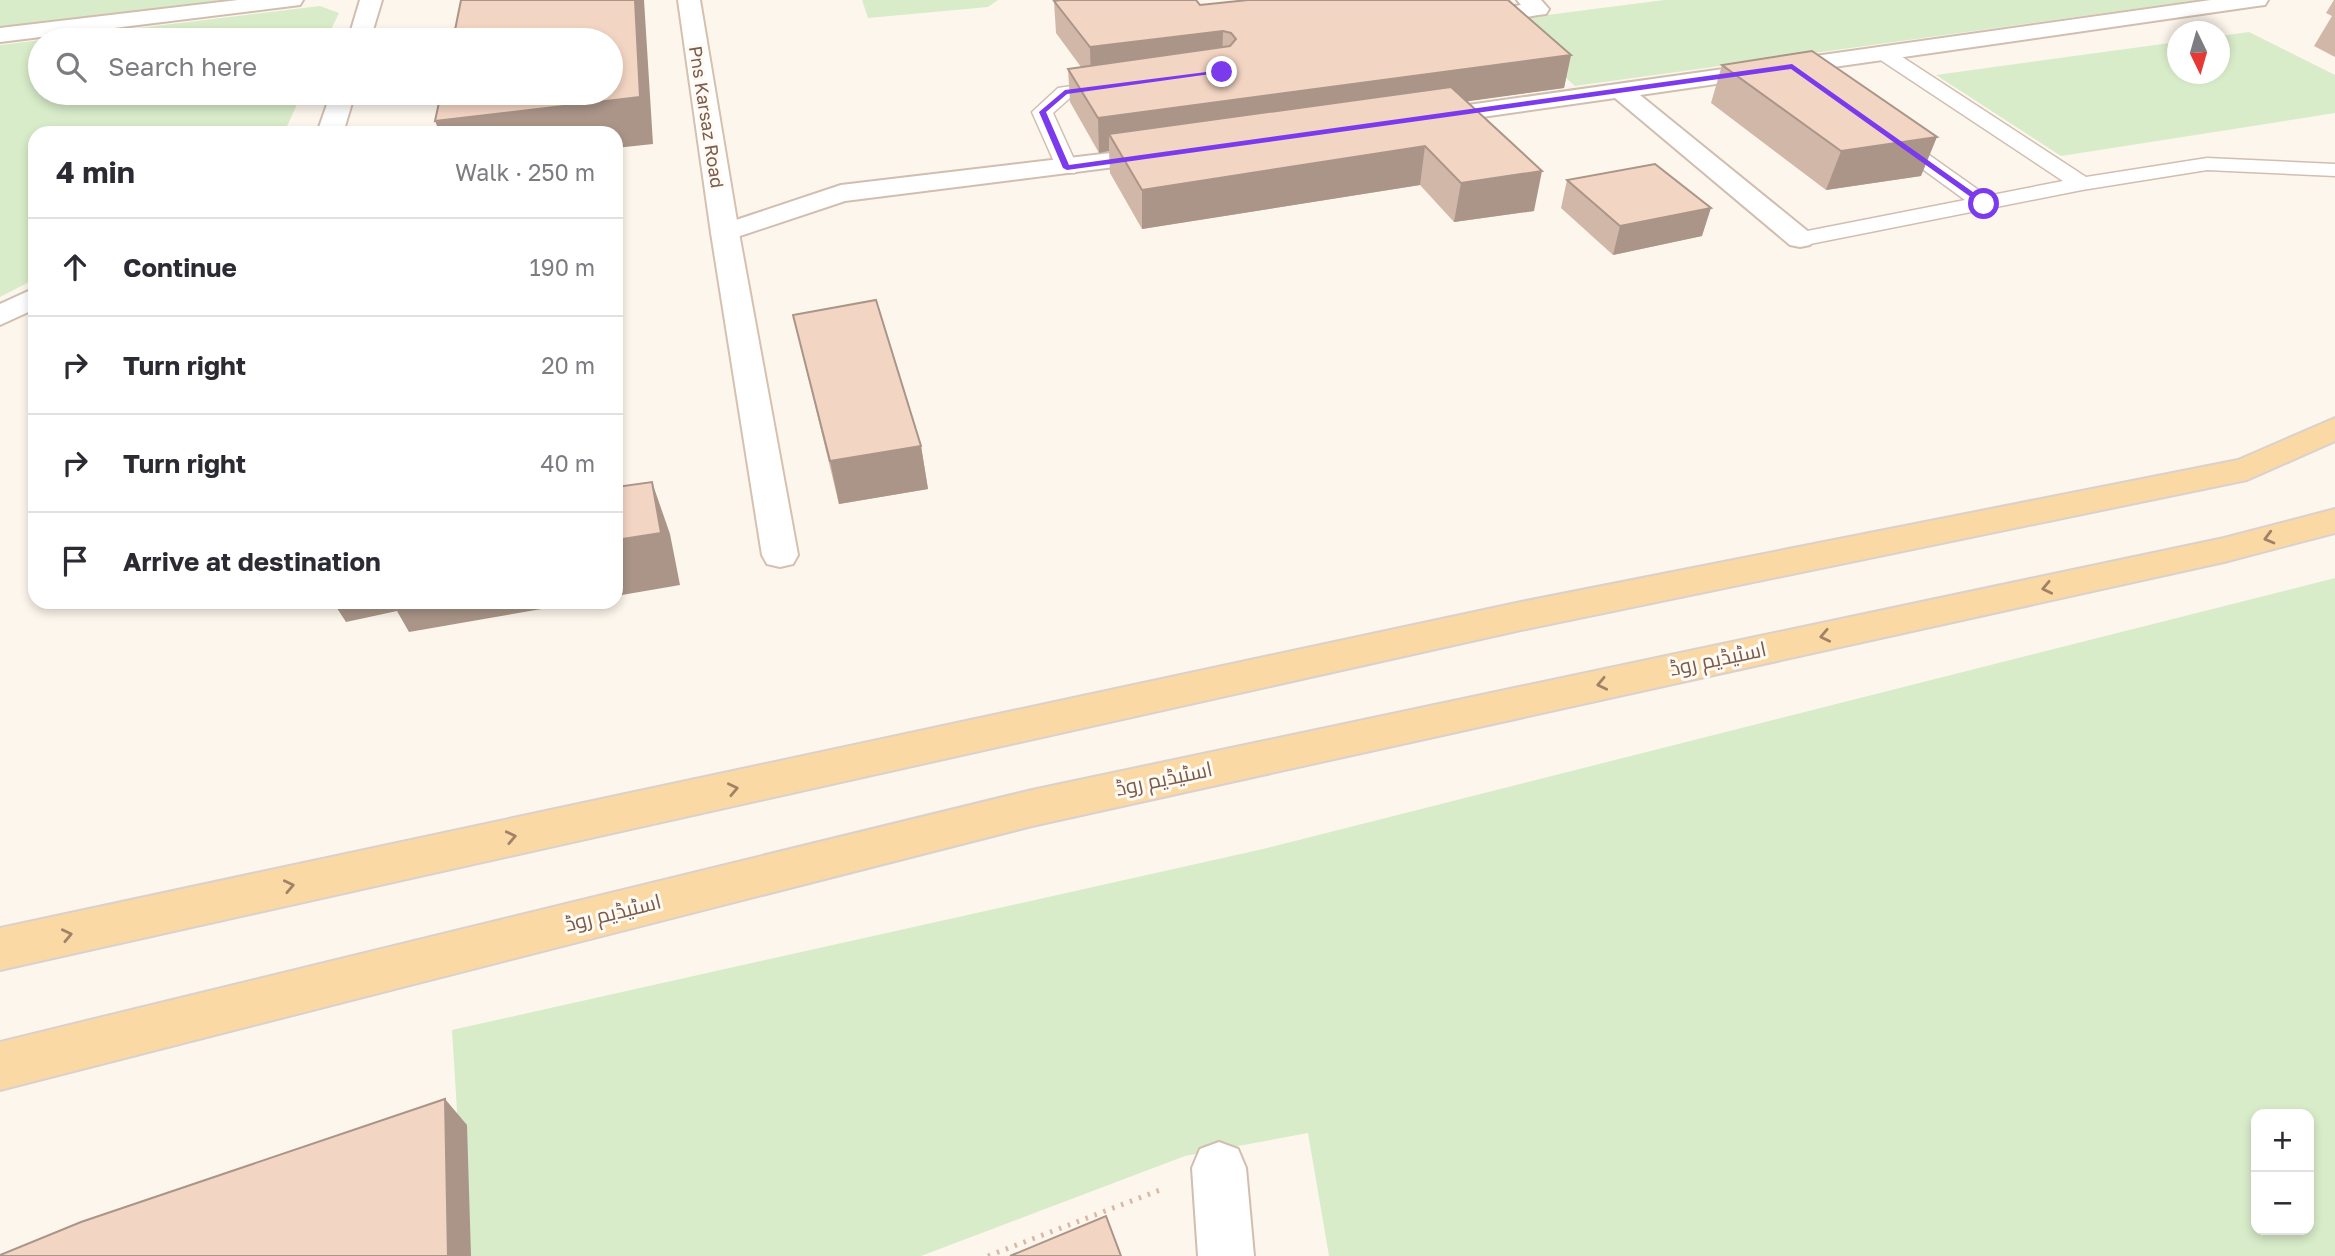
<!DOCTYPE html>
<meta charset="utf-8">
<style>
:root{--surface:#fff;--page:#f7f7f7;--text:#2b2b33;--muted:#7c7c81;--line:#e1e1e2}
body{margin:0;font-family:"Golos Text",Cairo,sans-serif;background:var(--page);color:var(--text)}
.controls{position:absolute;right:21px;bottom:21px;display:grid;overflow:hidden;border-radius:14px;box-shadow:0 4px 10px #0003}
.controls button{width:63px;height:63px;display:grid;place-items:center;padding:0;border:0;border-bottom:2px solid var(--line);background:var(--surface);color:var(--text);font:35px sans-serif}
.compass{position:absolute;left:2167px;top:21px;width:63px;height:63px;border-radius:50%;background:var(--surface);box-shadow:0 4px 10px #0003;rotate:175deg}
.stop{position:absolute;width:21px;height:21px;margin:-16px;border:5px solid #7c3aed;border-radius:50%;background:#fff}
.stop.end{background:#7c3aed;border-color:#fff;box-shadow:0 2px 7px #0008}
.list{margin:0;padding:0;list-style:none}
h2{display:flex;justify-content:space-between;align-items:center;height:91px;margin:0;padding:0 28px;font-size:30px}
h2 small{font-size:23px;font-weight:400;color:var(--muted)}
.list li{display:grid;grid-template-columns:46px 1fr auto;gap:21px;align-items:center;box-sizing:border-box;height:98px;padding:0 28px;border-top:2px solid var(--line)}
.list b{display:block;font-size:26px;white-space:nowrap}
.list em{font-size:23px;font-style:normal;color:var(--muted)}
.icon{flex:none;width:38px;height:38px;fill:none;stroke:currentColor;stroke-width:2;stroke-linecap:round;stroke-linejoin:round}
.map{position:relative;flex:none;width:2335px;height:1256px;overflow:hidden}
.search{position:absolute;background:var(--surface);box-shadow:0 4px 10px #0003;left:28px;top:28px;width:595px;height:77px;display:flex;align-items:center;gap:18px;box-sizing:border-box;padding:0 24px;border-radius:38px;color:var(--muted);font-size:26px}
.panel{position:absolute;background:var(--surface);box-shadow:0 4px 10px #0003;left:28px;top:126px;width:595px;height:483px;border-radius:21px}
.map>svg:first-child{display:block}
</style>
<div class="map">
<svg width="2335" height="1256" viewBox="0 0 2335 1256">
<rect width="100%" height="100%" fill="#fdf6ec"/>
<!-- green -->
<path fill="#d8ecc9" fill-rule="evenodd" d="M0,0H223L0,27Z
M862,0H998L988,7L868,18Z
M1664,0H2198L1575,86L1501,21Z
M320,6L339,13L326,40H40V93H302L284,133H35V279L0,297V45Z
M2249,32L2335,75V113L2061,156L1936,75L2177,42L2178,74H2220V36Z
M2335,578V1256H1329L1308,1133L1185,1156L921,1256H466L452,1030L1263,849ZM2256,1114H2309V1230H2256Z"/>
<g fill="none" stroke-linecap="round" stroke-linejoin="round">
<!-- lane casing -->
<g stroke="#d1beb0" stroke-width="3">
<path id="lane" d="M1883,47L1890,49L2086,177L2207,158L2335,164V176L2207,170L2082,190L1800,246L1792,244L1789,239L1792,234L1965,200L1884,141L1881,137L1884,133H1898L1987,196L2063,181L1876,57L1874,53Z
M1113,80L1120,82L1123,86L1120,90L1071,97L1053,113L1078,168L1075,173H1059L1032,112L1058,88Z"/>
</g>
<!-- street casing -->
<g stroke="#d1beb0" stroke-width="4">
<path id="street" d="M238,0H303L300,5L292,6L0,42V28Z
M360,0H382L370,40H348Z
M1517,0H1541L1549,9L1546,14L1538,15L1487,24L1479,22L1476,17L1479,12L1521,5Z
M2211,0H2268L2265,5L2257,6L1640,95L1810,233L1814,239L1810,245L1800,247L1790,245L1615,98L1426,125L1417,123L1414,118L1417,113L1426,111Z
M331,93H355L343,133H317Z
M1161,147L1170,150L1174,155L1170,160L845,201L725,241L715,239L711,233L715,227L841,185Z
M35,288V309L0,325V304Z
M1219,1142L1238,1149L1246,1168L1254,1256H1198L1192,1168L1200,1149Z"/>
</g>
<!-- secondary casing -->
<g stroke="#d6c0b0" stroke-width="4">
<path id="secondary" d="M678,0H700L739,233L798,555L793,564L780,567L767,564L762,555L711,233Z"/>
</g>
<!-- primary casing -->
<g stroke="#dad1cd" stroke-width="4">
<path id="primary" d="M2335,418V441L2247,480L1521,630L0,970V928L1521,602L2238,460Z
M2335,509V533L2224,562L1032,826L0,1090V1042L1032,790L2224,538Z"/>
</g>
<!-- path -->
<path stroke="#d9b8a5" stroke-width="5" stroke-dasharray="2.5 7" stroke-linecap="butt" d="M988,1256L1160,1190"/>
<!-- lane -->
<use href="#lane" fill="#fff" fill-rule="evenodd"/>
<!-- street -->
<use href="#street" fill="#fff" fill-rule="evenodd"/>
<!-- secondary -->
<use href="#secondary" fill="#fff" fill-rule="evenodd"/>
<!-- primary -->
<use href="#primary" fill="#fbd9a5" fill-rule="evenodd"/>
</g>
<!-- wall -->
<path fill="#d1b7a8" d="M2334,0H2335V57L2314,46L2332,16L2326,13Z
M1054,1L1200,5L1571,55L1564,88L1467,101L1534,211L1454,222L1420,185L1142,229L1110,173L1109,151L1099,153L1070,102L1068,69L1081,67L1056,33Z
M1722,65L1921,176L1826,190L1711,103Z
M1567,180L1702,236L1613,255L1561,208Z
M793,315L921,446L928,489L839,504Z"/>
<!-- shaded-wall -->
<path fill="#aa9588" d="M635,0H644L653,144L616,148V133H440L435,121Z
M1223,31L1222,63L1091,80L1090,47Z
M1571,55L1564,88L1118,150L1109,134V151L1099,153L1098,118Z
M1937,137L1921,176L1826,190L1841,151Z
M1425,146L1420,185L1142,229V190Z
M1542,171L1534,211L1454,222L1461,183Z
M1711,208L1702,236L1613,255L1620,226Z
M921,446L928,489L839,504L830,461Z
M652,482L670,534L680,585L616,596V540Z
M333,602H582L409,632L397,611L346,622Z
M445,1099L467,1125L471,1256H448Z"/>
<!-- building -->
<path fill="#f3d5c3" stroke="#aa9588" stroke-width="2" d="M461,0H635L640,97L435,121L441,93H611V40H453Z
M1060,0H1196L1200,5L1248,0H1508L1571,55L1098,118L1068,69L1230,46L1236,39L1231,33L1223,31L1090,47L1054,1Z
M1812,51L1937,137L1841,151L1722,65Z
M1451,87L1542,171L1461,183L1425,146L1142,190L1109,134Z
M1655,164L1711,208L1620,226L1567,180Z
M876,300L921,446L830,461L793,315Z
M652,482L661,533L616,540V487Z
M445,1099L448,1256H0V1255L81,1222Z
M1106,1216L1121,1256H1010Z"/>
<!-- one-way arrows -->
<defs><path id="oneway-chevron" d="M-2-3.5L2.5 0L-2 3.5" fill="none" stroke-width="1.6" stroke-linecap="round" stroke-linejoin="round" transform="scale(1.75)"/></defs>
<g stroke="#a18267">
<use href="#oneway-chevron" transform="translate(2269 538) rotate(165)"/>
<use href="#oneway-chevron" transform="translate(2047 588) rotate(168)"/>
<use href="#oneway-chevron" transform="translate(1825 636) rotate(168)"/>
<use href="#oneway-chevron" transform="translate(1602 684) rotate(168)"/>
<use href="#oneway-chevron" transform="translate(733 789) rotate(-12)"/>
<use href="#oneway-chevron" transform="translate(511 837) rotate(-12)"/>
<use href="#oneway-chevron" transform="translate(289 886) rotate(-12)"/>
<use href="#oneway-chevron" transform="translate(67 935) rotate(-12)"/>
</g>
<!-- route -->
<path fill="#7c3aed" d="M1792,64L1987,202V205H1982L1791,69L1067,170L1063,168L1039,112L1065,90L1222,70L1225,72L1067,94L1046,112L1069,165Z"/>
<g text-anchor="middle" stroke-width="6" stroke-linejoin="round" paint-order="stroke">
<!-- far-street labels -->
<g font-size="18" fill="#7a5c4d" stroke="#fffaf3">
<text transform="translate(706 117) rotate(81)" y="6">Pns Karsaz Road</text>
</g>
<!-- street labels -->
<g font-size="21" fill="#7a5c4d" stroke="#fffaf3">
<text transform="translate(1718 659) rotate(-12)" y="7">اسٹیڈیم روڈ</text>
<text transform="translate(1164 779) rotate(-12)" y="7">اسٹیڈیم روڈ</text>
<text transform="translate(613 913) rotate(-14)" y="7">اسٹیڈیم روڈ</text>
</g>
</g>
</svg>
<div class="controls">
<button>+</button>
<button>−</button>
</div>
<svg class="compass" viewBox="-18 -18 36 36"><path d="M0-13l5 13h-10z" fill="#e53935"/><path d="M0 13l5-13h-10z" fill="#7c7c81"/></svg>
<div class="stop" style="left:1984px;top:204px"></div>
<div class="stop end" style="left:1222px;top:72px"></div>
<div class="search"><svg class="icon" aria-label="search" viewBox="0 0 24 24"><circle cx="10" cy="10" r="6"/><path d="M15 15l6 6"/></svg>Search here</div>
<section class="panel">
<h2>4 min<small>Walk · 250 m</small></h2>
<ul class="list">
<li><svg class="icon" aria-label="ahead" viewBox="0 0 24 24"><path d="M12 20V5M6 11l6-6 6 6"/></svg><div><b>Continue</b></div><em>190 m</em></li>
<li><svg class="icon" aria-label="right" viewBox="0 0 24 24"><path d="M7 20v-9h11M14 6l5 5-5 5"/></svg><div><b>Turn right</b></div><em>20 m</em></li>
<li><svg class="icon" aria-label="right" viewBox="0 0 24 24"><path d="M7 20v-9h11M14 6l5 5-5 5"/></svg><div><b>Turn right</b></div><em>40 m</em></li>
<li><svg class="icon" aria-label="arrive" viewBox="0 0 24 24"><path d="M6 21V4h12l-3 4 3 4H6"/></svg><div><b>Arrive at destination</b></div></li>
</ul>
</section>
</div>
